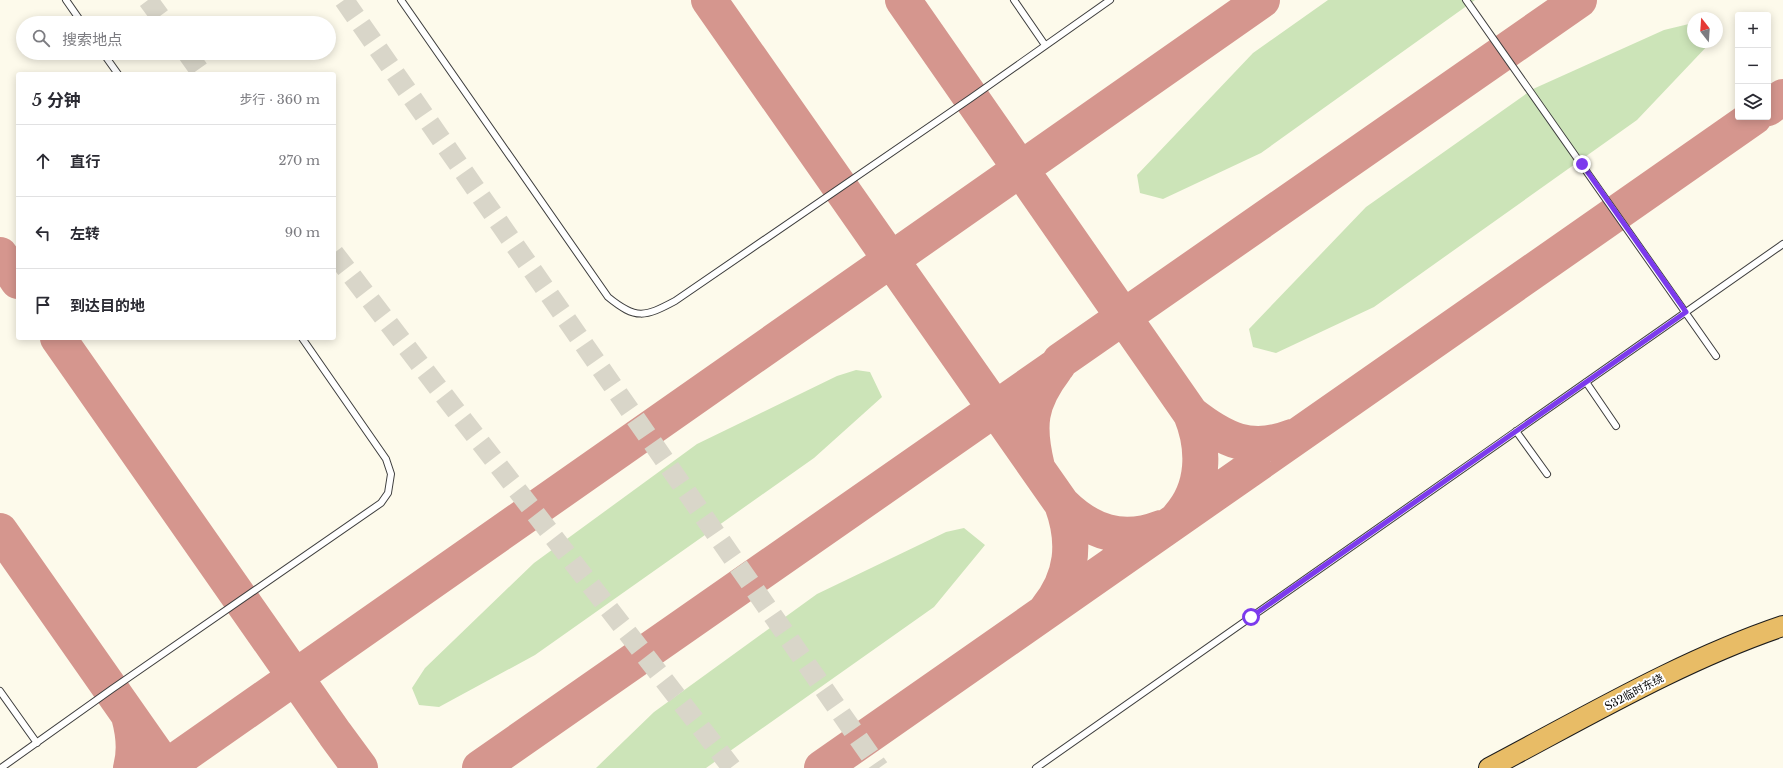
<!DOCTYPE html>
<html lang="zh">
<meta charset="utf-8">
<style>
:root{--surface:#fff;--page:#f2f2f3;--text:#2b2b33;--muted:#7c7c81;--line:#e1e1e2}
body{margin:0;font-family:"Libre Baskerville","Noto Sans SC",serif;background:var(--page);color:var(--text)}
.controls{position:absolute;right:12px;top:12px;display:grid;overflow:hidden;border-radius:4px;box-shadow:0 2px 10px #0003}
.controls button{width:36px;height:36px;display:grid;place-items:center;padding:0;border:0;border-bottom:1px solid var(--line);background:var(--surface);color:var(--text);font:20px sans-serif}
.compass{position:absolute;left:1687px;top:12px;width:36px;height:36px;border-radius:50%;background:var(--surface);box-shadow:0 2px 10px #0003;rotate:343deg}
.stop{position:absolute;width:12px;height:12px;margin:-9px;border:3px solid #7c3aed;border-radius:50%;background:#fff}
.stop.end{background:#7c3aed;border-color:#fff;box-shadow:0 1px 4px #0008}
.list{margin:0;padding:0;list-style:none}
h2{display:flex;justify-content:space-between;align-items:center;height:52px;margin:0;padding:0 16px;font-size:17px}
h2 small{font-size:13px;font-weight:400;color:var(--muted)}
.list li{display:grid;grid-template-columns:26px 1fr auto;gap:12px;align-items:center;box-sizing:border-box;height:72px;padding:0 16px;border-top:1px solid var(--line)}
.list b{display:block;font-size:15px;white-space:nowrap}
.list em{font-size:13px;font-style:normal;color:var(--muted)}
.icon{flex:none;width:22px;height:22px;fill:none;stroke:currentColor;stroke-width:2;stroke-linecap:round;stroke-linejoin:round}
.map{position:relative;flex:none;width:1783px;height:768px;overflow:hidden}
.search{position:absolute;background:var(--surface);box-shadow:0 2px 10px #0003;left:16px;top:16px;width:320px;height:44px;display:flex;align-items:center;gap:10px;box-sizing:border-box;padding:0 14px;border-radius:22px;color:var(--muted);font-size:15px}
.panel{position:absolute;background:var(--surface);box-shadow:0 2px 10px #0003;left:16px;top:72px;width:320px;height:268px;border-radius:4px}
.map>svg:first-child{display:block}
</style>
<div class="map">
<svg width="1783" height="768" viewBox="0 0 1783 768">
<rect width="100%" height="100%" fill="#fdfaeb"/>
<!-- green -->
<path fill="#cce4b8" d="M1328,0H1475L1261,153L1163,199L1140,193L1137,175L1253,53Z
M1693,23V42H1711L1637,120L1374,307L1276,353L1253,347L1249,329L1366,207L1533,89L1664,30Z
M856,370L870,372L882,397L814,458L535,655L439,707L419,705L412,688L425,668L534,563L697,444L837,376Z
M964,528L985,545L934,607L706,768H596L654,712L817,594L946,532Z"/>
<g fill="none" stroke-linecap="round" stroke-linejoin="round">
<!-- taxiway -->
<path stroke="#d5968e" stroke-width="36" d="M709,0L1062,504C1090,532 1122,543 1161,528
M903,0L1191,414C1205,448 1205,488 1179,517
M1768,108L1783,97
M0,255L18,281
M58,338L335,734L360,768
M1191,414C1224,440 1251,453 1292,437
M1037,467C1027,426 1029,403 1055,369
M0,531L166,768
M1047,609C1073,577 1076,542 1062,504
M129,716C134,734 136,750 131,768
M165,768L1262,0
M480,768L1058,365L1060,361L1579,0
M822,768L1754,117"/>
<!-- trunk-tunnel -->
<path stroke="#d9d6c9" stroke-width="20" stroke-dasharray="20 10" stroke-linecap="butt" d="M148,0L165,23
M344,0L879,768
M187,53L202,74
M334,253L732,768"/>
<!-- service casing -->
<g stroke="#3e3e3e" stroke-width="8">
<path id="service" d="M66,0L82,23
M401,0L608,297C636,320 645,317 675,301L971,98L1110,0
M1014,0L1045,45
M1466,0L1716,356
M103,53L118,74
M1586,382L1616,426
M1516,431L1547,474
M0,691L37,743
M1,768L112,689L381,503L388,493L391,474L386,459L302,338
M1036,768L1783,244"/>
</g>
<!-- trunk casing -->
<g stroke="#1c1c1c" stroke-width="22">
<path id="trunk" d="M1489,768C1584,718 1682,660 1783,626"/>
</g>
<!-- service -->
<use href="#service" stroke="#fff" stroke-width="6"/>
<!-- trunk -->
<use href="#trunk" stroke="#e8bc66" stroke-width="20"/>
</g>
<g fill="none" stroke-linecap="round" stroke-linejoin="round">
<!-- route -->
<path stroke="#7c3aed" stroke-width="5" d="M1251,617L1686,312L1582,164"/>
</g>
<g text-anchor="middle" stroke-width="4" stroke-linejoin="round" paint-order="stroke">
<!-- street labels -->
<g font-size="11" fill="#0b0b0b" stroke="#fff">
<text transform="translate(1634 692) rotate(-28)" y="4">S32临时东绕</text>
</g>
</g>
</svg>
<div class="controls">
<button>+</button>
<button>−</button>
<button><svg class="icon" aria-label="layers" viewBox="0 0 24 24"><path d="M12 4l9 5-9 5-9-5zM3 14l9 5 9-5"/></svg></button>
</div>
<svg class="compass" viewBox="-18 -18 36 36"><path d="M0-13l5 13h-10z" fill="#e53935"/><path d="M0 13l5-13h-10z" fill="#7c7c81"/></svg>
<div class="stop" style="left:1251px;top:617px"></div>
<div class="stop end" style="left:1582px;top:164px"></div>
<div class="search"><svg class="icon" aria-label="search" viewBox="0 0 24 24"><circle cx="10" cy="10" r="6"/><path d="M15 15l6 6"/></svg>搜索地点</div>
<section class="panel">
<h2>5 分钟<small>步行 · 360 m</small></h2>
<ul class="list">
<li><svg class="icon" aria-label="ahead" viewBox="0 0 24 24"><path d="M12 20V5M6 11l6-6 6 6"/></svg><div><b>直行</b></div><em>270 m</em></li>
<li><svg class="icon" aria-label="left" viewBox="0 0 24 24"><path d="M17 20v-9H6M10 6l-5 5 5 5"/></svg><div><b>左转</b></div><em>90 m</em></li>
<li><svg class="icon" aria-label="arrive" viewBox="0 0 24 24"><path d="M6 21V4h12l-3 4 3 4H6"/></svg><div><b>到达目的地</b></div></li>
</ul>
</section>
</div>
